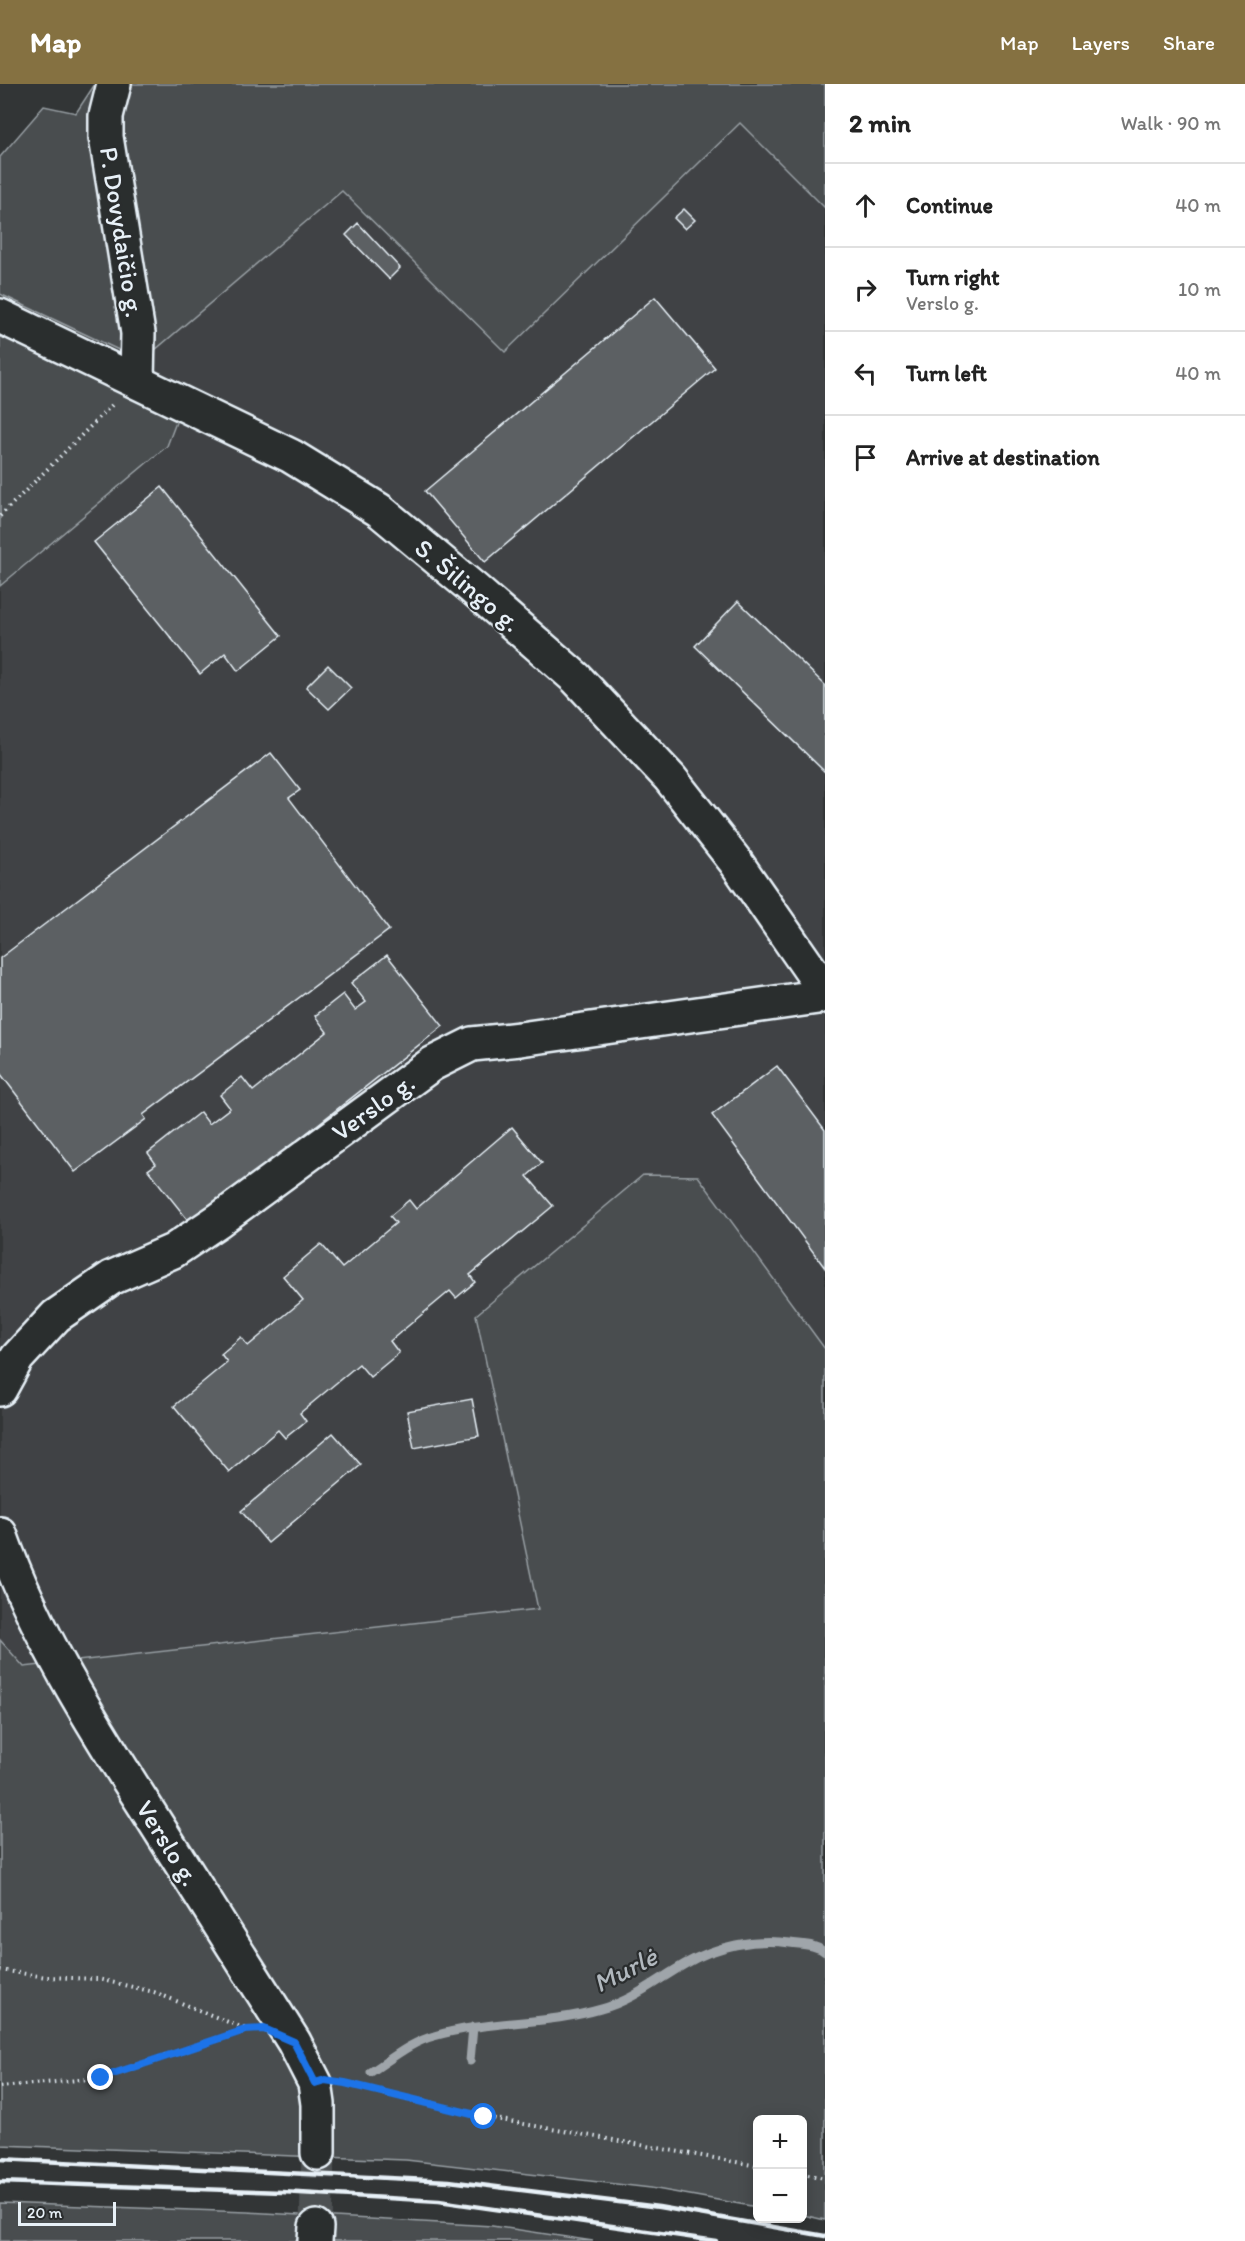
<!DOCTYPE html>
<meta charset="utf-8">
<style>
:root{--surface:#fff;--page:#f2f2f2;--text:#222;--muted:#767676;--line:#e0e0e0;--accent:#857141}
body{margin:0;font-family:Itim,sans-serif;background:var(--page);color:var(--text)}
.controls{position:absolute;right:18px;bottom:18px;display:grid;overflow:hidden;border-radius:9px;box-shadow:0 3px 15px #0003}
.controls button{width:54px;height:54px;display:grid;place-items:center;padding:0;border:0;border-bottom:2px solid var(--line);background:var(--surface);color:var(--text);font:30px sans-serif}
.scale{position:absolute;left:18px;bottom:15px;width:98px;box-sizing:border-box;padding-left:6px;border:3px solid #e8f1f8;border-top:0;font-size:16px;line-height:21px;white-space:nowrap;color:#e8f1f8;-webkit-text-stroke:4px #2a2d2e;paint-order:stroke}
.stop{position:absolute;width:18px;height:18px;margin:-14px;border:4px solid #1a73e8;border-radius:50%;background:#fff}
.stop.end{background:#1a73e8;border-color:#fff;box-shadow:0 2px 6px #0008}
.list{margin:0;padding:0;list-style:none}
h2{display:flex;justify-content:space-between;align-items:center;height:78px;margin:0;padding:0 24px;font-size:26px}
h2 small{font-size:20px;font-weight:400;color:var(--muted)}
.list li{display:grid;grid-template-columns:39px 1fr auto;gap:18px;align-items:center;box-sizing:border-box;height:84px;padding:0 24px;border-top:2px solid var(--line)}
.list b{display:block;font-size:22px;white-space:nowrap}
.list p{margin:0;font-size:20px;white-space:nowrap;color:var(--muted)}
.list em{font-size:20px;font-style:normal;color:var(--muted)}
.icon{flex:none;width:33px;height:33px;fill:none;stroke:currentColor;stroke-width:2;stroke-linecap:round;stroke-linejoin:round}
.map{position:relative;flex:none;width:825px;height:2157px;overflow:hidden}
header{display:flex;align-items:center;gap:36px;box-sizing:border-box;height:84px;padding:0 30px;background:var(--accent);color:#fff}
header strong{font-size:28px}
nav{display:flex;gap:33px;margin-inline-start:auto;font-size:21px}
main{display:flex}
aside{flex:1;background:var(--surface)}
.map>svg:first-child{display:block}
</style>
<header>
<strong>Map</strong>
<nav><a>Map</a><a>Layers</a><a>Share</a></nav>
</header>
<main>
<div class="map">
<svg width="825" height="2157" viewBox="0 0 825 2157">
<rect width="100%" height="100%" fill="#323536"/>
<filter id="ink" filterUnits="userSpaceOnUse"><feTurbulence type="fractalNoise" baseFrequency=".0167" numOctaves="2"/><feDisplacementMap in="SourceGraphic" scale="12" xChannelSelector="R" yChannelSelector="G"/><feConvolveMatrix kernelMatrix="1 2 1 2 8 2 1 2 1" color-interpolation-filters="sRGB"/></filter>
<g filter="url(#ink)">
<!-- built -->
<path fill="#3f4244" d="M740,39L825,124V1265L698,1092L476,1231L538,1525L23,1583L0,1556V502L167,362L142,277L342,107L505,267Z"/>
<!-- green -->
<path fill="#494d4f" stroke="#989fa4" stroke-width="1.5" d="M95,0H825V124L740,39L505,268L342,107L142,277L0,210V73L44,22L76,29Z
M0,247L178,333L167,362L0,502Z
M643,1091L698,1092L825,1265V2136L803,2131L802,2036H758L757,2123L651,2104L406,2076L0,2061V1556L24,1583L538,1525L476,1231Z
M0,2119L247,2128L492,2142L593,2157H0Z"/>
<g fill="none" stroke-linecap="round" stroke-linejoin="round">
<!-- stream -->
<path stroke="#9fa5aa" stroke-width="9" d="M470,1977L473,1943
M371,1988C391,1975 411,1958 434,1952C489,1936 547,1941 601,1925C632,1917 657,1896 685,1880C716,1862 755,1854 790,1859C803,1861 815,1860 825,1868"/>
</g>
<!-- building -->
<path fill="#5c6063" stroke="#e8f1f8" stroke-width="1.5" d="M684,125L695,136L685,145L674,134Z
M358,139L400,184L389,195L346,151Z
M655,213L715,284L485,478L425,407Z
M162,403L281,552L238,587L225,569L200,590L94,458Z
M738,517L825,601V688L695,562Z
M328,581L351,604L329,625L306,603Z
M271,669L300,706L289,714L389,846L143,1031L146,1035L75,1088L0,989V874Z
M387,871L443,942L191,1140L148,1086L156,1080L148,1069L200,1028L209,1040L230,1024L220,1011L242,993L253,1007L327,948L315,932L343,910L355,926L366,918L351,899Z
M777,982L825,1046V1184L712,1031Z
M512,1043L542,1079L527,1092L553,1122L470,1191L475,1198L456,1214L450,1207L390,1257L399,1269L370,1293L359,1280L300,1329L306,1337L285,1354L278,1346L229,1388L174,1322L227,1278L221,1270L241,1253L248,1262L303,1216L283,1192L321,1160L342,1184L396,1139L390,1132L409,1116L416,1125Z
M472,1315L479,1352L414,1364L407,1327Z
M333,1349L361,1381L268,1459L241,1427Z"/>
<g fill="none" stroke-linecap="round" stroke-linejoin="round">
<!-- minor-tunnel -->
<path stroke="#4d5153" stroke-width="33" stroke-dasharray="33 16" stroke-linecap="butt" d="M316,2143L318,2069"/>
<!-- minor casing -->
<g stroke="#e8f1f8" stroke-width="38">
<path id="minor" d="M114,0L106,32V53L138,249L137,297
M0,232L291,372L379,426L474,505L576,594L670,694L735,777L825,907
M0,1305L17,1274L56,1232L111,1194L173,1167L219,1136L432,980L472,960L520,955L825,912
M0,1450C35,1549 92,1639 148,1727C196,1804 245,1881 294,1958L315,1999L318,2020V2069
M315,2157L316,2143"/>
</g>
<!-- path -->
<path stroke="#e8f1f8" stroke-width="4" stroke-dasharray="1.5 4.5" stroke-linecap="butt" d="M0,432L112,321
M0,1886L46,1893L98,1895L154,1908L248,1946
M348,2000L485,2033L758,2082
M0,2003L101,1994L245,1946
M802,2090L825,2094"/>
<!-- minor -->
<use href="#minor" stroke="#2a2d2e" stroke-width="33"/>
<!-- rail -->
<path stroke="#e8f1f8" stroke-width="4.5" d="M0,2075L449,2097L659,2123L825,2152
M0,2098L282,2108L439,2117L716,2157"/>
</g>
</g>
<g fill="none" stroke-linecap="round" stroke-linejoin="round" filter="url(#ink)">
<!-- route -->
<path stroke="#1a73e8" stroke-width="8" d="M101,1994L245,1946L264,1945L294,1958L315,1999L325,1996L345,1999L484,2033"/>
</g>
<g text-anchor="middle" stroke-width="4.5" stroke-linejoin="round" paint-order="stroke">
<!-- street labels -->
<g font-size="26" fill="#e8f1f8" stroke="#2a2d2e">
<text transform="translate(122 148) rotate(81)" y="9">P. Dovydaičio g.</text>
<text transform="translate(468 501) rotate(40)" y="9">S. Šilingo g.</text>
<text transform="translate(373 1023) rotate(-36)" y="9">Verslo g.</text>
<text transform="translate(168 1759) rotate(58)" y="9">Verslo g.</text>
</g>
<!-- water labels -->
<g font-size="27" font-style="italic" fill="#b1b8be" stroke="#2a2d2e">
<text transform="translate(625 1886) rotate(-27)" y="9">Murlė</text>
</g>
</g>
</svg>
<div class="controls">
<button>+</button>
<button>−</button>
</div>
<div class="scale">20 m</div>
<div class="stop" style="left:484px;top:2033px"></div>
<div class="stop end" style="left:101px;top:1994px"></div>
</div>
<aside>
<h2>2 min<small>Walk · 90 m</small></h2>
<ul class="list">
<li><svg class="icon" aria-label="ahead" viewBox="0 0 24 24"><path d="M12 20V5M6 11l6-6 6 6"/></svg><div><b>Continue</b></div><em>40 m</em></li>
<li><svg class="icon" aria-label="right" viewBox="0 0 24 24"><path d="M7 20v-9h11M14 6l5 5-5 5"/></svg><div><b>Turn right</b><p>Verslo g.</p></div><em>10 m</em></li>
<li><svg class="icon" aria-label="left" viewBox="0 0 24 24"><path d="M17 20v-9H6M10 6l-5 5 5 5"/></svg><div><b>Turn left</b></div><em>40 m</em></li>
<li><svg class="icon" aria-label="arrive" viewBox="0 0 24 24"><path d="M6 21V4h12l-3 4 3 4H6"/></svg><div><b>Arrive at destination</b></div></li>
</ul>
</aside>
</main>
